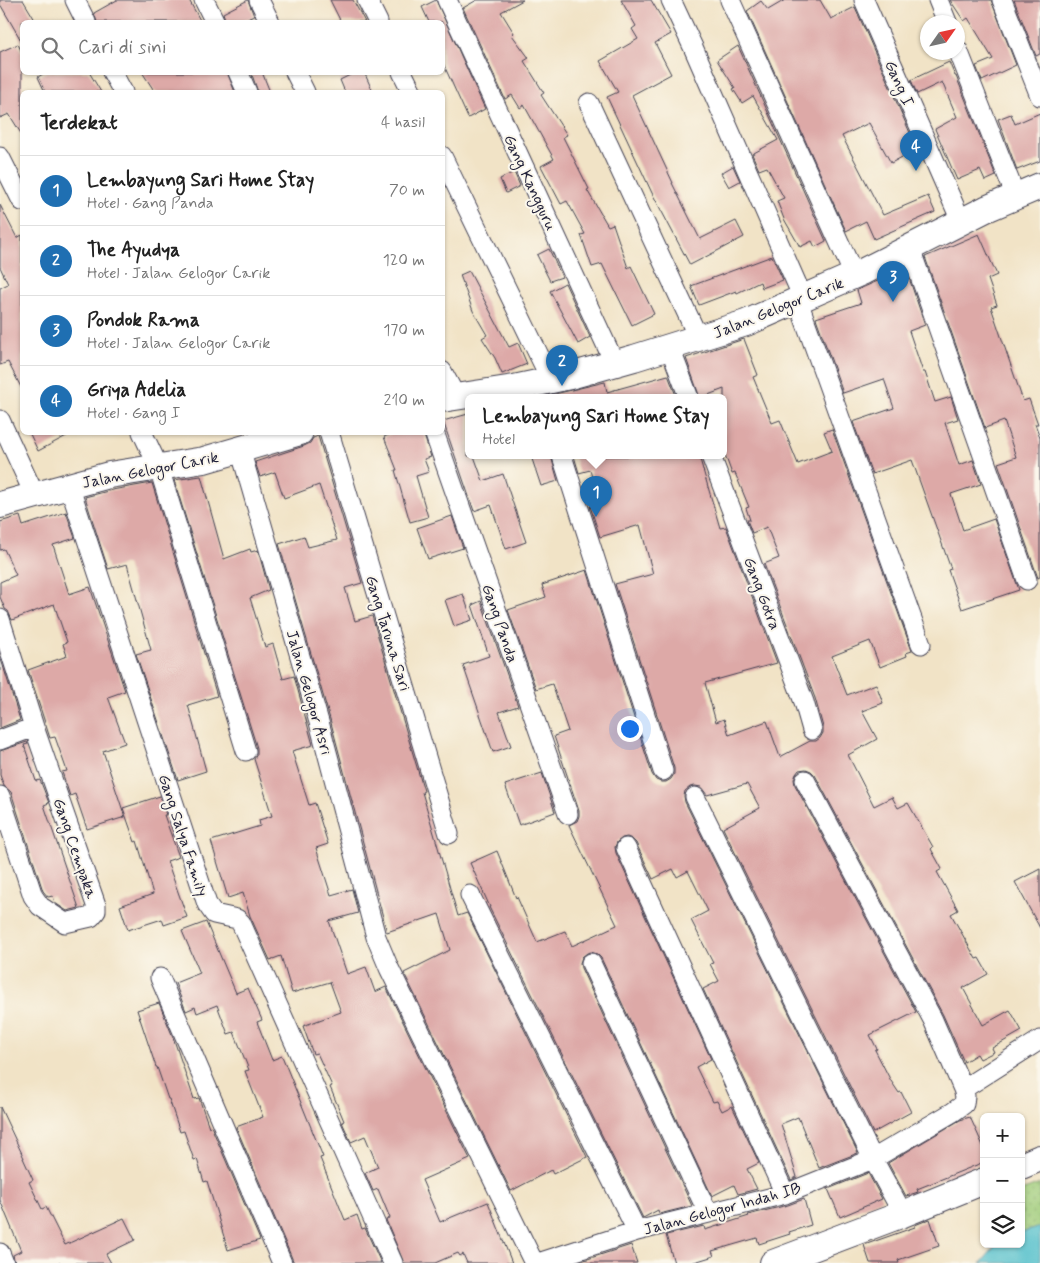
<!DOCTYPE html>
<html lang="id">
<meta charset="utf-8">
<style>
:root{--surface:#fff;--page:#f2f2f2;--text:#222;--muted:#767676;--line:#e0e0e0;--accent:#1f6fb2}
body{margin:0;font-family:Mynerve,sans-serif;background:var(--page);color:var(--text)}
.controls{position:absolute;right:15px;bottom:15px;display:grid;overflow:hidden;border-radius:8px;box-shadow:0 1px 4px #0004}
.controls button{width:45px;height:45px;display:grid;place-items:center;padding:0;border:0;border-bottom:1px solid var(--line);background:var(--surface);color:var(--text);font:25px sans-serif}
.compass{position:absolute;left:920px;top:15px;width:45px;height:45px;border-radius:50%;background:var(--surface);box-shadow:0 1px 4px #0004;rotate:56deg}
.you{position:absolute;left:629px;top:728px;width:18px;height:18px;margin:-12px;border:4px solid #fff;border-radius:50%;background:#1a73e8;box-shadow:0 0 0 8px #1a73e833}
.badge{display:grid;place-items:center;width:32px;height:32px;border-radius:50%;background:var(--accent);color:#fff;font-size:16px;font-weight:700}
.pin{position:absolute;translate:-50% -41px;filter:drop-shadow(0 1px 2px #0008)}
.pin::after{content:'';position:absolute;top:26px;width:18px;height:15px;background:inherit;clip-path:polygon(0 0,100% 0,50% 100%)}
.popup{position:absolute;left:465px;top:394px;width:262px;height:65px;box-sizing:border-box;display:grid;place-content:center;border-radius:8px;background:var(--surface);filter:drop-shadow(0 1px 4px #0005);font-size:16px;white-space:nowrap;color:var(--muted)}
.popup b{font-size:19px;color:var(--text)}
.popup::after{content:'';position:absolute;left:50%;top:100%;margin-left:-10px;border:10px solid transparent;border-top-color:var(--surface)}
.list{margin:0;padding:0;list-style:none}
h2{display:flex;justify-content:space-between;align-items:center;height:65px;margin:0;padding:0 20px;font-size:21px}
h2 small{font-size:16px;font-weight:400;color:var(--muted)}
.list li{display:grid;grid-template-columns:32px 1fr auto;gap:15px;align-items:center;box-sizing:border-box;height:70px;padding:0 20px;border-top:1px solid var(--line)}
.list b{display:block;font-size:19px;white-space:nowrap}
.list p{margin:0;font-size:16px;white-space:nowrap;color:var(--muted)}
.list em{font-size:16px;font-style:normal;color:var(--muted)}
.icon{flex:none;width:28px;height:28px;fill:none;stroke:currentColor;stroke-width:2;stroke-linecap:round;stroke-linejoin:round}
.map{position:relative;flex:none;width:1040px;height:1263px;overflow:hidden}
.search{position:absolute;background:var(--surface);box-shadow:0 1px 4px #0004;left:20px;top:20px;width:425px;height:55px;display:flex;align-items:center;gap:12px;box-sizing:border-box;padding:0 18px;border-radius:8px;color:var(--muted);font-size:19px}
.panel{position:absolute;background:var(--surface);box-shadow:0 1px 4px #0004;left:20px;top:90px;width:425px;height:345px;border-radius:8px}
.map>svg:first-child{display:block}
</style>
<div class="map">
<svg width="1040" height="1263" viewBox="0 0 1040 1263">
<defs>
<pattern id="grass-dots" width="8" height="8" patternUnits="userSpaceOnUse" patternTransform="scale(1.25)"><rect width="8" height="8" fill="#9fcc79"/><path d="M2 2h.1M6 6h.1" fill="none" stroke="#89af6a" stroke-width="1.8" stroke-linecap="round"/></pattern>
</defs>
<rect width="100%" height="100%" fill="#fbf7ec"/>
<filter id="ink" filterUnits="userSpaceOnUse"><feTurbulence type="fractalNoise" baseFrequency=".02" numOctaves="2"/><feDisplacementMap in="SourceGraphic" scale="10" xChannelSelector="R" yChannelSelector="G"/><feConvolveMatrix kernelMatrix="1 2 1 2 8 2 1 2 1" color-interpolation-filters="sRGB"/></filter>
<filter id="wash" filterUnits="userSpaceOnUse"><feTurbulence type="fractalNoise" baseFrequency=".0096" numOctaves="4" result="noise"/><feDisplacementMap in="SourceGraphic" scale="20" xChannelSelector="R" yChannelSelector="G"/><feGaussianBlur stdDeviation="1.12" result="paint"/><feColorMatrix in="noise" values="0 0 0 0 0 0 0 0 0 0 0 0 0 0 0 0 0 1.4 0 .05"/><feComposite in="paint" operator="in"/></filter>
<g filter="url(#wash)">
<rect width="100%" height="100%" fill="#f1e3c6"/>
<!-- grass -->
<path fill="url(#grass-dots)" stroke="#60775a" d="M1040,1184V1227L1021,1233V1191Z"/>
<!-- water -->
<path fill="#53c0cc" stroke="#3a7184" d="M1040,1227V1263H981L997,1244H1021V1233Z"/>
<g id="blocks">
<!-- building -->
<path fill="#dda9a7" d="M0,0H23L35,20L31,22H22V42L0,4Z
M117,0H189L201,22H97L94,13Z
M248,0L254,16L240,22H226L223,13Z
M330,0H353L365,22H341Z
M436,0L485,109L468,118L442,61V22H429L422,7Z
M477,0H523L501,12L514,33L512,35L529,58L524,61L544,93L541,95L567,135L563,137L589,189L587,190L608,226L613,224L628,268L631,266L654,314L632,325L602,264L592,267L581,235L585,234L567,201L561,204L541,166L554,159L524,105L520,108L512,95L505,99L463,8Z
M621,0H651L671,34L655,43L671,74L632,95L673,183H672L700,239L736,221L744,237L690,265L652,193L607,97L618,92L600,61L638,39L632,29L636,26Z
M785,0H820L831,19L855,7L917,149L891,163L869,123L842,136L883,215L928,196L935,212L874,239L866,221L846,231L747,11L761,1L768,10Z
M950,0H991L1016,65L982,81L976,66L993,59L968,18L964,21Z
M1014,0H1040V54L1036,56Z
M18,44L22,53V135L9,114L0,118V52Z
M738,46L826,241L815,247L812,241L800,247L784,219L777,201L784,198L767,167L759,170L752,154L778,140L753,96L742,103L733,89L735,88L717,60Z
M949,62L955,76H956L996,176L985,181L980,170L957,180L935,129L957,117L942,82L917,94L911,80Z
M46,72H89L101,92H45L38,77Z
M142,72H227L235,92H155Z
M251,72H262L270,92H258Z
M356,72H364L373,92H345L340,80Z
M1040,113V161L1017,170L998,119L1011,114L1015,124Z
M733,166L740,181L729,187L721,173Z
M514,172L520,186L506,193L500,179Z
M0,205L17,238L22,235V389L8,362L0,365V288L8,284L0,267Z
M979,234L997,275L988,279L997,305L991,307L1023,401L1029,399L1038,424H1035L1040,437V577L1038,578L998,463L1016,457L1004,421L985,428L925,257Z
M549,249L562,277L550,281L537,255Z
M772,256L783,280L762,288L760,282L737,293L736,291L699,305L691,286Z
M469,271L509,347L518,343L527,364L502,374L495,358L482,338L487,335L473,311L460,275Z
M908,275L925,325L909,331L923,372H925L935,402L951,397L958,419L945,423L959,465L973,460L981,484L951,494L963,530L994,519L1019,590L962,609L948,570L951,569L912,460L872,474L853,422L894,408L884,379L843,393L816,318L861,303L857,290L880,280L882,284Z
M565,283L590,337L578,344L550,291Z
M744,339L758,375L753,377L772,423L780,420L798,464L832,451L824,432L832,429L912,651L906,653L907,656L880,667L870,641L832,656L847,695L876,684L883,703L862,711L877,739L848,755L874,806L892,797L898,808L908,803L933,847L931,849L942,869L937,872L958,910L951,914L976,959L979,958L988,974L963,988L983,1025L1010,1010L1022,1031L992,1048L994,1052L980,1059L977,1054L964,1062L943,1015L815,775L811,771L806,769L799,770L796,774L794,779L795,785L916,1012L870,1035L877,1049L875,1050L891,1081L899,1093L901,1092L911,1112L873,1133L723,828L760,808L747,784L707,795L701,787L695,786L690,787L685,791L684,796L685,802L858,1153L819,1168L798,1117L781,1124L797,1177L791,1180L703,989L719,981L710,964L713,963L691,920L708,911L688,871L677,877L673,869L653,879L636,843L632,839L627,837L622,838L617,842L615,847L616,853L711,1059L696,1067L713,1102L717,1101L722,1111L732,1106L759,1163L747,1169L757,1189L738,1194L734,1185L712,1196L601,958L597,954L591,952L587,953L582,957L580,963L581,968L692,1206L659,1214L658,1210L643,1218L489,907H490L470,863L497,851L516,898L517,897L537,942L565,931L572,946L617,925L569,825L577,821L579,816V811L554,736L568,731L552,684L536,689L508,610L546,597L542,585L587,570L652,774L656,780L661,782H666L671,779L674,774V768L615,584L653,574L640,525L600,537L590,506L599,503L590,470L579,473L574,456H699L720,528L726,527L777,663L705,683L716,722L724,719L729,735L767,721L780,757L810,741H816L820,738L823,733V727L815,698L764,564L779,558L767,527L752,533L747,520H750L746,508L749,507L735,473L732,474L724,452V389L700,398L686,358Z
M668,375L677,398H538L605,382L607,392Z
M468,414V456H474L483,481L503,474L526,542L506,549L491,505L474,511L443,421Z
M29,432H74L38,451Z
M395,432H423L431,457L424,459L429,472L416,476L428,517L410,522L395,470H397L384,437Z
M318,436L362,583L345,588L355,621L372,616L424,791L422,792L458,916L467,913L587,1157L553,1174L551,1170L511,1191L404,973L450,950L439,914L387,932L330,719L279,544L304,536L308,547L337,540L319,485L284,498L275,472L260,477L255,462L304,446L310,443L313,438Z
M531,456H551L558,481L541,486Z
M201,476L224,559L250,549L251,552L258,550L269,590L250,598L265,647L273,644L283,679L294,676L313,745L292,751L309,805L315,803L328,844L316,848L331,895L352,889L358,913L329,921L347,974L366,967L375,992L386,987L470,1159L422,1180L440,1222L488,1202L512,1263H467L463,1254L460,1256L458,1253L435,1263H404L386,1220L390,1218L378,1189L373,1191L365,1173L378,1167L365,1136L351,1142L342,1122L344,1121L330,1087L332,1086L317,1053L313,1054L303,1026L341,1012L330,982L292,993L281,956L270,960L250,916L243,893L228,898L211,841L260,826L259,820L272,816L254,759L257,754V748L174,480Z
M152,483L217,696L188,705L206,771L178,780L136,654L151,650L127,564L108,569L85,497L112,490Z
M66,512L75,538L53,545L69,594L90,587L125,691L108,697L125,743L103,751L125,817L87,829L75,794L70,796L62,772L67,771L55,737L50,738L28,670L67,656L63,644L67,642L54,604L12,620L8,611L5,609L0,597V582L16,575L4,549L0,550V522L20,516L23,526Z
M452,516L463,548L428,559L417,528Z
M463,594L472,620L454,626L445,600Z
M481,601L518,706L499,712L511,746L493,752L463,665L489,656L472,605Z
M0,656L20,720L0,728Z
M27,742L28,744L24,745L36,781L40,780L49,803L44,805L79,908L67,911L55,903L53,896L48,897L43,891L11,792L4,786L0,775V751Z
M542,773L555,812L519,825L505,785Z
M160,796L166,815H164L179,857L167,861L187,917L164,925L162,919L128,930L120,906L153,894L137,841L135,842L123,808Z
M1040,869V928L1015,882Z
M206,922L236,993L248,988L262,1020L257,1022L272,1060L282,1056L323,1157L320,1158L345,1220L357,1215L362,1229L365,1228L381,1263H294L236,1127L263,1117L245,1071L249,1070L234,1032L228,1034L217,1005L197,1013L195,1007L186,1011L175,983L200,973L182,931Z
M159,1003L173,1037L194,1099L199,1098L209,1127L211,1126L260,1240L228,1250L207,1181L204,1182L197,1159L194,1160L184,1131L180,1132L169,1099H168L157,1067H156L137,1010Z
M0,1107L24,1158H23L33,1180L29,1182L42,1209L46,1207L65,1245L124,1218L135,1240L106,1254L111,1263H15L13,1255L21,1251L0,1200Z
M970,1117L984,1148V1162L917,1189L918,1192L906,1196L888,1163L960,1120Z
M868,1173L882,1199L840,1217L828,1189Z
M804,1199L811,1225L789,1232L790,1234L759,1244L757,1238L712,1251L714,1256L691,1263H674L666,1235L704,1226L705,1230L749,1216L748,1215L788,1205Z
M930,1219L939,1246L898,1260L899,1263H870L864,1245L915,1227V1225Z
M631,1245L637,1263H575Z"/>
</g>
</g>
<g filter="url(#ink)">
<use href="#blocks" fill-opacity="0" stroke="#413f50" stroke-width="1"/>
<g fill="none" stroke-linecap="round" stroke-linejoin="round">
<!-- street casing -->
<g stroke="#413f50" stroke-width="21">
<path id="street" d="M75,0L86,22
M204,0L215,22
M259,0L270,22
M367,0L378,22
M447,0L615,364
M671,0L693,47L803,298
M730,0L854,275
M864,0L961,221
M938,0L947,22
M1002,0L1040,96
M958,50L1016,197
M112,72L123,92
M238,72L247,92
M295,72L305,92
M402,72L412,92
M589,103L698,337
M442,156L551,380
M0,157L22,201
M910,248L1027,580
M798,301L921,644
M670,348L689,398
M442,371L456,397
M0,420L35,496
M142,432L159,468L246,751
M329,432L449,834
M434,432L568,814
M240,449L319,722L376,937L389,968L534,1263
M562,456L663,771
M711,456L804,702L812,730
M69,485L207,904L214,914L237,919L241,923L393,1263
M0,619L34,727L96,905V911L91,917L65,923L40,906L33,896L0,796
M0,740L34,727
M695,797L873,1159L903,1214
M626,848L785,1194
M470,895L637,1231
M591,963L708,1213
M160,978L282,1263
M963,1089L1040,1040
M0,1253L4,1263
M538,1263L637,1231L785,1194L873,1159L953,1112L964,1104L965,1096L963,1089L933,1020L805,780"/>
</g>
<!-- secondary casing -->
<g stroke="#413f50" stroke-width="28">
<path id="secondary" d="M442,399L514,388L570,376L634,358L746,323L864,271L986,209L1040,186
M0,505L109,475L204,460L300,432
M1021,1166L1040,1158
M773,1263L903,1214L984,1181"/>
</g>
<!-- street -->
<use href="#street" stroke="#fff" stroke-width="19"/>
<!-- secondary -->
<use href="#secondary" stroke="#fff" stroke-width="26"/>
</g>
</g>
<g text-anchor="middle" stroke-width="4" stroke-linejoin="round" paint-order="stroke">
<!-- street labels -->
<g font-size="16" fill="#22223b" stroke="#fbf7ec">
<text transform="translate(900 83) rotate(66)" y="6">Gang I</text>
<text transform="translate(531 182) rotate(65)" y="6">Gang Kangguru</text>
<text transform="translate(778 307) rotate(-22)" y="6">Jalan Gelogor Carik</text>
<text transform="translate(150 469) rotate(-11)" y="6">Jalan Gelogor Carik</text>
<text transform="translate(763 593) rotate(69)" y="6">Gang Gotra</text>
<text transform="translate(501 623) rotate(71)" y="6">Gang Panda</text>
<text transform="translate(389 633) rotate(73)" y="6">Gang Taruna Sari</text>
<text transform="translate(310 692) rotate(74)" y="6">Jalan Gelogor Asri</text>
<text transform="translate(184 835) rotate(72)" y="6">Gang Salya Family</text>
<text transform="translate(76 848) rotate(71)" y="6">Gang Cempaka</text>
<text transform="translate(722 1208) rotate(-15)" y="6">Jalan Gelogor Indah IB</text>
</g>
</g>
</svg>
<div class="controls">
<button>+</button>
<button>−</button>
<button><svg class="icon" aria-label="layers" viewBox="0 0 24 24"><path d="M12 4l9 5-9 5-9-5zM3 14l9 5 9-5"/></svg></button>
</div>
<svg class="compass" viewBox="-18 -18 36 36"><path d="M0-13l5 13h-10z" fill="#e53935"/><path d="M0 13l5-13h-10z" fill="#767676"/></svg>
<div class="you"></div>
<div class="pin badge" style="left:596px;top:517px">1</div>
<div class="popup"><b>Lembayung Sari Home Stay</b>Hotel</div>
<div class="pin badge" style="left:562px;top:386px">2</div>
<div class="pin badge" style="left:893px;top:302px">3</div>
<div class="pin badge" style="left:916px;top:171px">4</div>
<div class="search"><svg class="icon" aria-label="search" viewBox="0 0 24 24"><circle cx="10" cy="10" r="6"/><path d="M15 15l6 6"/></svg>Cari di sini</div>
<section class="panel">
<h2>Terdekat<small>4 hasil</small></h2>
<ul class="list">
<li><span class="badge">1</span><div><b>Lembayung Sari Home Stay</b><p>Hotel · Gang Panda</p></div><em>70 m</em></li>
<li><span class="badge">2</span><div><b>The Ayudya</b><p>Hotel · Jalan Gelogor Carik</p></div><em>120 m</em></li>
<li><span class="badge">3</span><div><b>Pondok Rama</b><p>Hotel · Jalan Gelogor Carik</p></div><em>170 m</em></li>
<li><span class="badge">4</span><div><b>Griya Adelia</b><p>Hotel · Gang I</p></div><em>210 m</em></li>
</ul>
</section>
</div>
